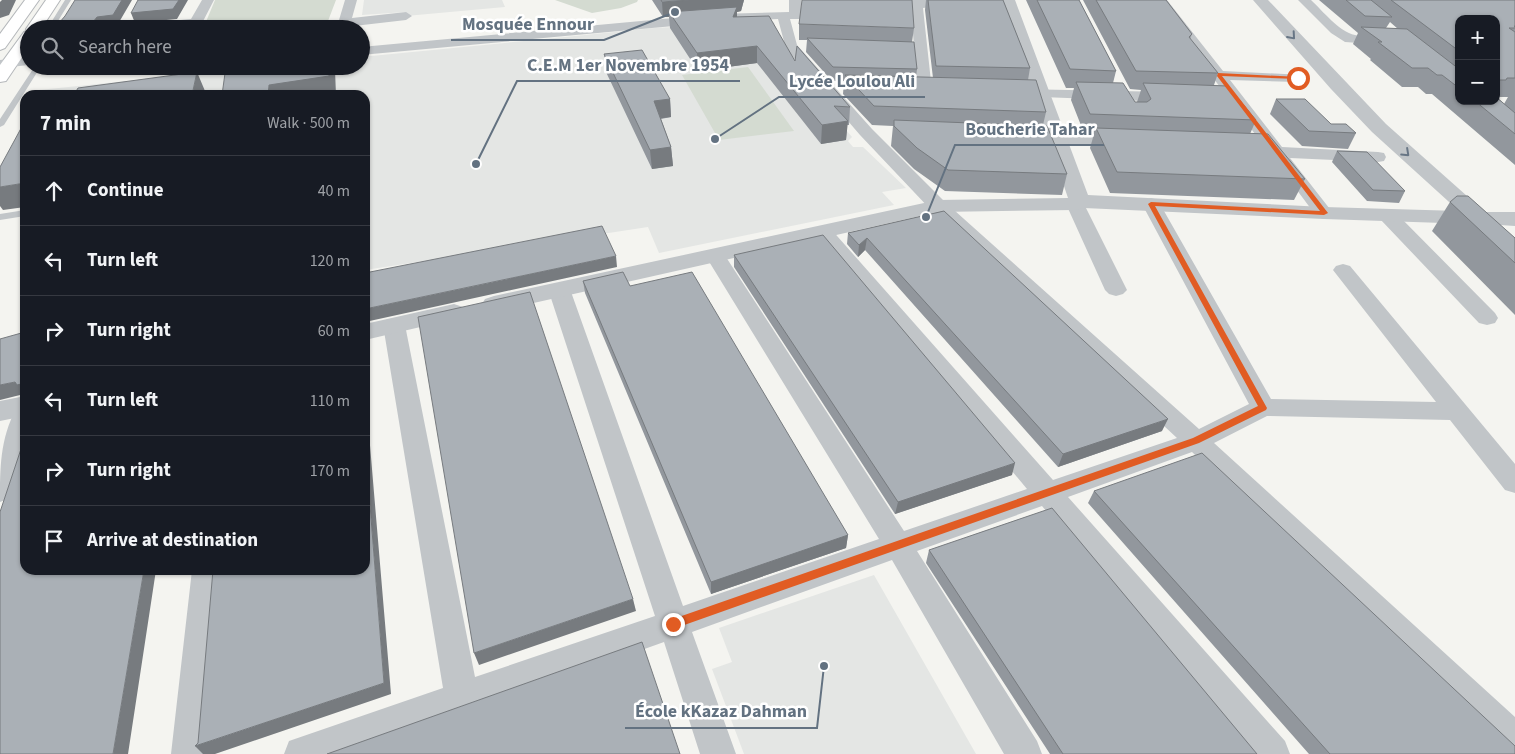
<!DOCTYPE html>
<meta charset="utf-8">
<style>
:root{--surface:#171b24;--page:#242831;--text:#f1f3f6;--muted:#9ea1a6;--line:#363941}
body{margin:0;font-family:"Source Sans 3",sans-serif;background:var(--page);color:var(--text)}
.controls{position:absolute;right:15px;top:15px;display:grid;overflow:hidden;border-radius:10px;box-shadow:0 1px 4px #0004}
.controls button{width:45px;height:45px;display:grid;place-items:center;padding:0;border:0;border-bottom:1px solid var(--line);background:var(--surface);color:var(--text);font:25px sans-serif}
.stop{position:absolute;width:15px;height:15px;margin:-11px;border:4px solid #e15c23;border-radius:50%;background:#fff}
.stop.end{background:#e15c23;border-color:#fff;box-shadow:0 1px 5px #0008}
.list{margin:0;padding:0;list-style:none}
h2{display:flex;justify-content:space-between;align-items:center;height:65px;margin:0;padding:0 20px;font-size:21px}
h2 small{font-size:16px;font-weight:400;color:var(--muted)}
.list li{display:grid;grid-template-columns:32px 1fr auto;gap:15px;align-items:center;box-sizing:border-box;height:70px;padding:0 20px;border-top:1px solid var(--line)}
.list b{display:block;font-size:19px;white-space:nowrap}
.list em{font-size:16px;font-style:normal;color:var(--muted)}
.icon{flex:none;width:28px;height:28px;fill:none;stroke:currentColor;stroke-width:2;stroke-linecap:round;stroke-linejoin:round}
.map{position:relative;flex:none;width:1515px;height:754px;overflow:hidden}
.search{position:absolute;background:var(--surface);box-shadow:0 1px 4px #0004;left:20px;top:20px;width:350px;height:55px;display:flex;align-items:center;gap:12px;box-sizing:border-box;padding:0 18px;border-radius:28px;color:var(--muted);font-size:19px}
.panel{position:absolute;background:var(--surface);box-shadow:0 1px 4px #0004;left:20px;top:90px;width:350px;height:485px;border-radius:15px}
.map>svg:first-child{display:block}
</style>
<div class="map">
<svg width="1515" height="754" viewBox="0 0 1515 754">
<rect width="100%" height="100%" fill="#f4f4f0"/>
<!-- built -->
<path fill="#e4e6e4" d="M364,0H502L505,7L406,16V12L362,15Z
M774,22L780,41L796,71L852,137L848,141L853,147H863L906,188L882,192L894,205L659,253L648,227L365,270V95H35L39,90L272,66H361V57L555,38L654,28Z
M874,575L976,754H744L712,669L732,662L719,628Z"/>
<!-- green -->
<path fill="#d4dbd1" d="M215,0H336L328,21L260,29H203Z
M555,0H638L637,2L621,8L592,13Z
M748,67L794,131L719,140L682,75Z"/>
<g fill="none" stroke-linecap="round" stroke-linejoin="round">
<!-- trunk casing -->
<g stroke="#b4b7ba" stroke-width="2">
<path id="trunk" d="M25,0H39L5,48L0,50V34Z
M46,0H60L41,29H29V47L6,81L0,82V65L24,32L27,31L26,29Z"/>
</g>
<!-- service -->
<path fill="#c1c5c8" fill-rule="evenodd" d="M65,0H71L53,29H47Z
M35,66H41L4,125L0,127V119Z
M25,210V216L0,220V214Z"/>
<!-- minor -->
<path fill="#c1c5c8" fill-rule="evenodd" d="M202,0H214L199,29H186L187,27L122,29L128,25L191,19Z
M345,0H357L352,18L406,12L412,16L406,20L328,29H287L293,25L339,20Z
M789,0H801V16L799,19H790L797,45L872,129L945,202L1199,429L1249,404L1142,204L1145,200L1151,198L1157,200L1160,204L1271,399L1436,402L1333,270L1336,266L1343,264L1350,266L1515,464V493L1505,490L1450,420L1267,416L1214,443L1515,717V754L1503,753L1192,452L1068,497L1285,741L1290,754H1249L1042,506L917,551L1037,741L1042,754H1004L892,560L692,632L736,754H700L664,642L351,754H284L289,741L443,688L383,325L386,320L394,318L402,320L405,325L475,677L655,616L548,289L552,285L559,283L566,285L570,289L683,606L879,539L705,255L708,251L715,249L722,251L904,531L1027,489L816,236L813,232L816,228L823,226L830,228L1053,480L1177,438L931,210L860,135L786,49L778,19L717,22L361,55V47L717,14L789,12Z
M880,0H957L951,4L923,8L932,91L930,94H920L918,91L914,54L883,53L876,49L883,45L914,46L911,8L876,7L874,4Z
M1155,0H1167L1223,71L1303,75L1305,78L1303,81L1298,82L1230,80L1282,147L1378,152L1384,153L1386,157L1384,161L1378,162L1290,158L1333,213L1331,217L1324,219L1317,217Z
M1298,0H1311C1323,11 1339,32 1355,35C1366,38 1386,32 1394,41L1387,45L1345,42L1331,33Z
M29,57V65L0,68V60Z
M1018,89L1170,92L1175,94L1178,97L1175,100L1170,102L1013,96L1011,93L1013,90Z
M1037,134L1123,137L1129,139L1131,142L1129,145L1123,147L1031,142L1029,139L1031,136Z
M1075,198L1081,200L1084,204L1127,290L1123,294L1116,296L1109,294L1105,290L1066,204L1069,200Z
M1387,209L1394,211L1495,313L1498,318L1495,323L1487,325L1479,323L1380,219L1378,215L1380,211Z
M25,406C25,440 26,467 10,498L0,502C0,468 0,439 16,409Z
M192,570H222L207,754H171Z"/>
<!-- tertiary -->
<path fill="#c1c5c8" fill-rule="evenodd" d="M1001,0H1015L1088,195L1324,207L1459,211L1372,132L1331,89L1253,0H1268L1386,124L1485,212H1515V226L1500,225L1515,238V257L1507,255L1473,224L1324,219L1084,208L1075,210L938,212L494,312L485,309L482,304L485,299L494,296L938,200L1068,198Z
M454,304L463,307L467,312L463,317L365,340V324Z
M25,396V416L0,421V401Z"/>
<!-- trunk -->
<use href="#trunk" fill="#fff" fill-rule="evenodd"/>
</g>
<!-- wall -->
<path fill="#92979d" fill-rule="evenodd" d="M652,0H744L741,11L737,12V17L795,61L850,107L849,125H847L846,140L821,144L757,63L698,71L670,28L669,17H663Z
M926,0H1003L1030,68L1028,80L1046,112L1043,125L1067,174L1062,195L945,191L914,169L891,146L893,126L872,125L843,94L844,81H832L806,52L807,40H799V24L914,28L912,42L917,69L916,77L933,78L925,10Z
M1026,0H1079L1116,71L1113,83L1135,102H1137L1141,90L1130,89L1083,0H1166L1192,34L1190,39L1218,73L1214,85L1256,120L1250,134L1305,179L1294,200L1110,193L1090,148L1094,134L1084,133L1071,100L1074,88H1066Z
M1319,0H1515V165L1432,94H1426L1418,87H1402L1370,60L1371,59L1353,44L1358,33ZM1459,19H1496V101H1459ZM1390,22L1398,29L1386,28ZM1497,97H1508L1504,104Z
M604,54L670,99L671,117L661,119L671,147L673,166L652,169L606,72Z
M1276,99L1331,124L1356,133L1348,149L1302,146L1270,114Z
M1337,151L1405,191L1399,203L1367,201L1332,162Z
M1450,202L1515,238V315L1432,231Z
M944,211L1162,431L1058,467L865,250L858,257L847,244L848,233Z
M734,255L1012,475L895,514L734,267Z
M583,281L630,286L848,535L846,548L711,594L585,293Z
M1094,491L1515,754H1309L1088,503Z
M929,550L1257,754H1050L926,563Z"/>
<!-- shaded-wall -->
<path fill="#777b7f" d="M2,0H16L9,15L0,18V2Z
M122,0H132L118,24L102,26L99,29H87L97,17Z
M179,0H188L177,19L135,23L131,13Z
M690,0H744L741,11L737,12V23L669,12V17H663L662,2Z
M757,46V63L698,71L697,53Z
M329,66H334L335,70L336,95H268L269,85Z
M197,72L205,91L204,95H192Z
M670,99L671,117L656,119L654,101Z
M848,121L846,140L821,144L822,125Z
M671,147L673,166L652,169L650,150Z
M25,183V207L3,210L0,206V187Z
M867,238L865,250L858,257L859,245Z
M616,256L617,267L365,322V309Z
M15,382L25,383V395L24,394L0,400V385Z
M365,386L391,694L215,754H203L195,746L384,683L365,441Z
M1168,419L1162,431L1058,467L1063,454Z
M1015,463L1012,475L895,514L898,502Z
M848,535L846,548L711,594V582Z
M144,570H156L128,754H113Z
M633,599L636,611L479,665L474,653Z"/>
<!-- building -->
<path fill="#aab0b6" stroke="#777b7f" d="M75,0H122L113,15L97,17L87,29H54L65,16Z
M138,0H179L173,9L131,13Z
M661,0H690L662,2Z
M802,0H912L914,28L799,24Z
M928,0H1003L1030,68L936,66Z
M1037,0H1079L1116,71L1070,69Z
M1096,0H1166L1192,34L1189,37L1218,73L1136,71Z
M1346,0H1371L1392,17L1365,16Z
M1391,0H1515V26H1514L1515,27V28H1509L1515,32V78H1507L1506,80H1496V19H1459V51Z
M737,7L733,17L769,16L795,61L797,46L850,107L834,106L848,121L822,125L757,46L697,53L669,12Z
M1361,27L1407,29L1459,69V88L1442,75H1437L1428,68H1412L1378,42H1382Z
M807,38L914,42L917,69L833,67Z
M642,50L670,99L654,101L671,147L650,150L604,54Z
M226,66H329V76L269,85L268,95H222Z
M197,72L192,95H74L78,88Z
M845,75L1036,80L1046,112L874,106Z
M1076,82L1123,83L1135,102H1147L1151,99L1143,83L1228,86L1256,120L1090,114Z
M1496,97L1515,113V134L1475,101H1496Z
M1276,99H1305L1331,124H1346L1356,133L1309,131Z
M894,120L1047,126L1067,174L948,170L917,148L894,126Z
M25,121V183L0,187V167Z
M1096,128L1268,134L1305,179L1117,172Z
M1337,151L1367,152L1405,191L1373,190Z
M1457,196H1468L1515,238V263L1450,202Z
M944,211L1168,419L1063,454L867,238L859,245L848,233Z
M602,226L616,256L365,309V273Z
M823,235L1015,463L898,502L734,255Z
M623,272L630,286L692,272L848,535L711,582L583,281Z
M530,292L633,599L474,653L418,317Z
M25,332V383L17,385L15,382L0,385V339Z
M25,437V570H144L113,754H0V512Z
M365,441L384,683L195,746L198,743L213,570H365Z
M1202,453L1515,746V754H1330L1094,491Z
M1052,508L1257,754H1063L929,550Z
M642,642L680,754H327Z"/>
<!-- one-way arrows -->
<defs><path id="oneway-chevron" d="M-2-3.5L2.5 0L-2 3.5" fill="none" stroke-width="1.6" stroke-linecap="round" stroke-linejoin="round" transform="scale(1.25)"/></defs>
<g stroke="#687685">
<use href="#oneway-chevron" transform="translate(1292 36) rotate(49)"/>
<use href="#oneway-chevron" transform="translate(1406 153) rotate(43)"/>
</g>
<!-- route -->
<path fill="#e15c23" d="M1218,73L1300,77L1298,79L1222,76L1328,213L1324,215L1155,206L1267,408L1266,410L1199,443L673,629L669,627L667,624L673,619L1193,438L1258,406L1148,204L1151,202L1320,211L1217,76Z"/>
<!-- callouts -->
<path fill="none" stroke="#637281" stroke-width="2" d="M675 12L604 40H451M476 164L517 81H740M715 139L779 97H925M926 217L955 145H1104M824 666L817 728H625"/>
<g fill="#637281" stroke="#fff" stroke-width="2">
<circle cx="675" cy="12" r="5"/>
<circle cx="476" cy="164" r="5"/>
<circle cx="715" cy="139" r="5"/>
<circle cx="926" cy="217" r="5"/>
<circle cx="824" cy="666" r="5"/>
</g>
<g font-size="18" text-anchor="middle" font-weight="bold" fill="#637281" stroke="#fff" stroke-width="5" stroke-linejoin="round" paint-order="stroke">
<text x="528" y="30">Mosquée Ennour</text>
<text x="628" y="71">C.E.M 1er Novembre 1954</text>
<text x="852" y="87">Lycée Loulou Ali</text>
<text x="1030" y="135">Boucherie Tahar</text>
<text x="721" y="717">École kKazaz Dahman</text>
</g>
</svg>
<div class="controls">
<button>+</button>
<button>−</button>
</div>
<div class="stop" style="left:1298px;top:78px"></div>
<div class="stop end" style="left:673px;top:624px"></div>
<div class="search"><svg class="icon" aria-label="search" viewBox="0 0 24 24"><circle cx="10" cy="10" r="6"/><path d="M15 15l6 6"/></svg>Search here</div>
<section class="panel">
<h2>7 min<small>Walk · 500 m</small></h2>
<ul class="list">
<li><svg class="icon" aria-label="ahead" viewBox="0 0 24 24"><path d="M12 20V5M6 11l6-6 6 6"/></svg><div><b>Continue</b></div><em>40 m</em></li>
<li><svg class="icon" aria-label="left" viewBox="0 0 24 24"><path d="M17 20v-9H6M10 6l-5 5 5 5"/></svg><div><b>Turn left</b></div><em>120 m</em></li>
<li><svg class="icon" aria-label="right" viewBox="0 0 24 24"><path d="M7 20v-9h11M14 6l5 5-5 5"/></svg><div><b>Turn right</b></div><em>60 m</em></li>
<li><svg class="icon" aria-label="left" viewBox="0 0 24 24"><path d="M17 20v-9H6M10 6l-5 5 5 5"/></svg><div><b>Turn left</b></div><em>110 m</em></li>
<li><svg class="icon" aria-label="right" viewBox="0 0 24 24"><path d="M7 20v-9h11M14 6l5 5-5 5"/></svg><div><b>Turn right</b></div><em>170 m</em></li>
<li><svg class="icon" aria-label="arrive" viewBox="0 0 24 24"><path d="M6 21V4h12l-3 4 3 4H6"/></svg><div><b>Arrive at destination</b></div></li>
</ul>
</section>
</div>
